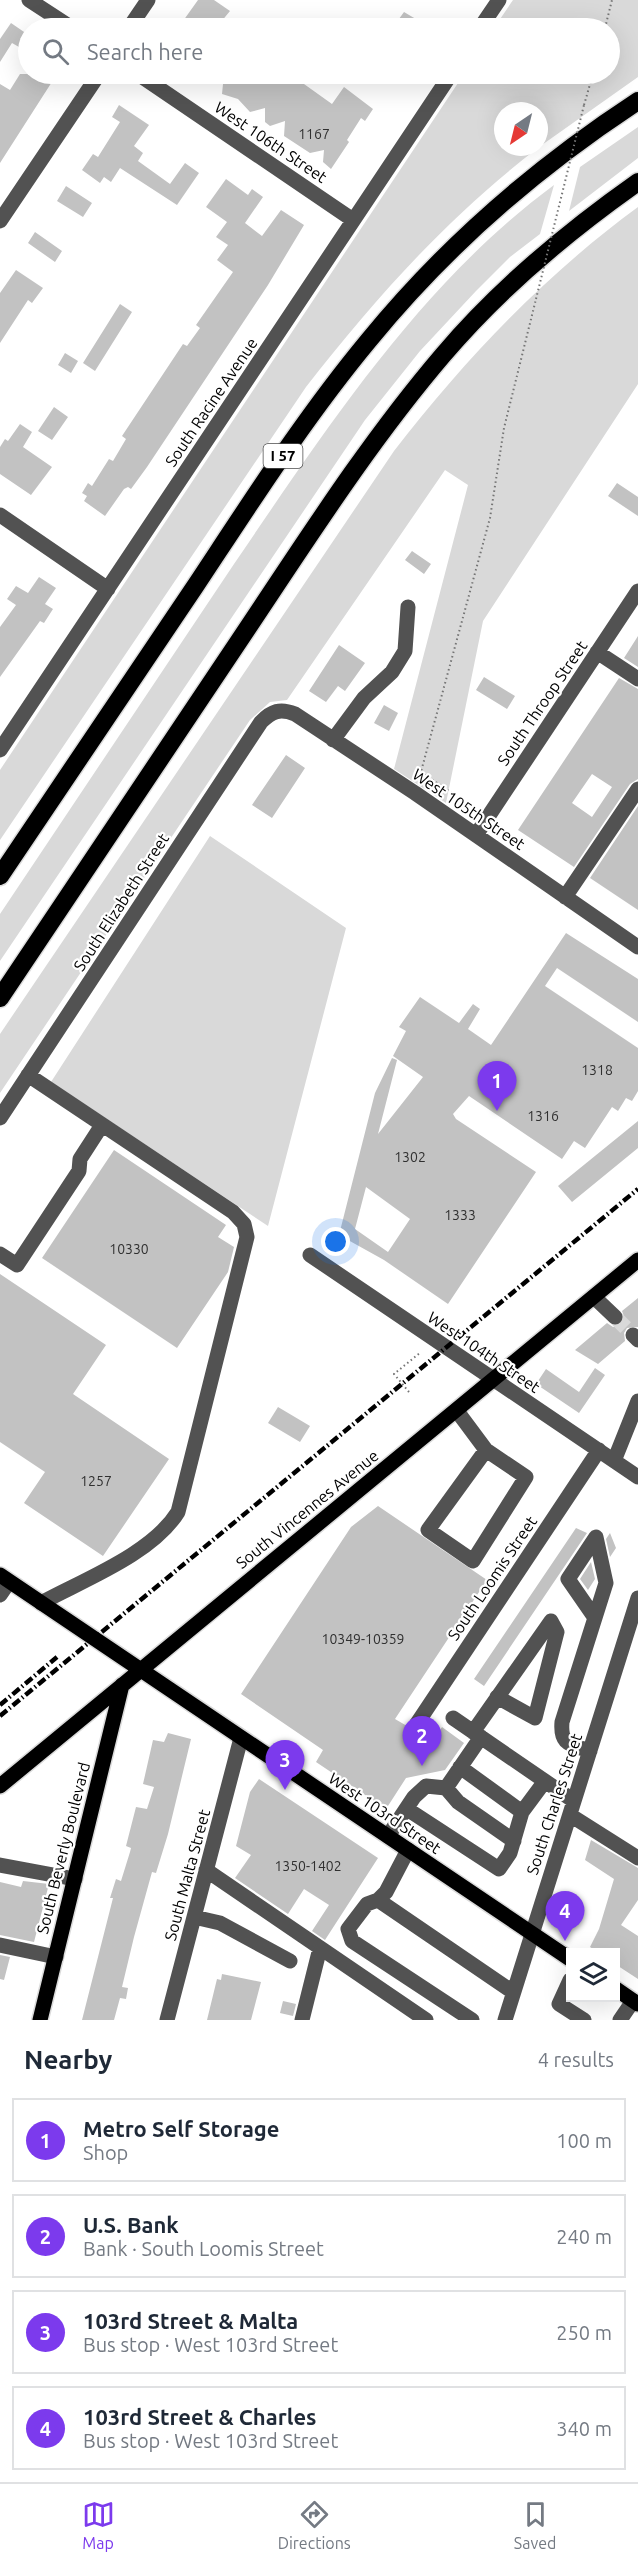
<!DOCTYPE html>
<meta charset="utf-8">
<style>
:root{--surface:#fff;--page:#f2f2f3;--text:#1f2937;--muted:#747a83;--line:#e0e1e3;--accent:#7c3aed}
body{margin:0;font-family:Ubuntu,sans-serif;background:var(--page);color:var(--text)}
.controls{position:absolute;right:18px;bottom:18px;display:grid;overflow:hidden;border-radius:0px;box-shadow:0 6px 24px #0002}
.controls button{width:54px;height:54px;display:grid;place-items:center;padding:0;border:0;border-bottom:2px solid var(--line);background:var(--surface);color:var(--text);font:30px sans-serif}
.compass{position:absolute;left:494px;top:102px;width:54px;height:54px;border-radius:50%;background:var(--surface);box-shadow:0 6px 24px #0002;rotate:215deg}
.you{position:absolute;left:336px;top:1242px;width:21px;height:21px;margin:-15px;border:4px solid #fff;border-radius:50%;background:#1a73e8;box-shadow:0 0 0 9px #1a73e833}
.badge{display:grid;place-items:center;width:39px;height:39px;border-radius:50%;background:var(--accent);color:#fff;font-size:20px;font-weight:700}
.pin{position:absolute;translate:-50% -50px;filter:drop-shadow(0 2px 3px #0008)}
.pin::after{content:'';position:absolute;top:32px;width:21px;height:18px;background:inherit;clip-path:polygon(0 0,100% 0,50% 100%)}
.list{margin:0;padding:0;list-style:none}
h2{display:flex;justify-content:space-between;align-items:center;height:78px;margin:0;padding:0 24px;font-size:26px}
h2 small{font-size:20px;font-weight:400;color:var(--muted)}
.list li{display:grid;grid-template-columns:39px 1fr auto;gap:18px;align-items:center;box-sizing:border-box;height:84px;margin:0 12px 12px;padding:0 12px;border:2px solid var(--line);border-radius:0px}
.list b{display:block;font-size:22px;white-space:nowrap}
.list p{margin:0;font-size:20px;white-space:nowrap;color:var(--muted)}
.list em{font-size:20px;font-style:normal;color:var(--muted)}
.icon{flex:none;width:33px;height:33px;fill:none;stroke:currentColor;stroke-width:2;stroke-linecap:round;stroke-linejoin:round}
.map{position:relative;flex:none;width:638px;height:2020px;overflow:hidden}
.search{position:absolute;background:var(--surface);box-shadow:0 6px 24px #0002;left:18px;right:18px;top:18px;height:66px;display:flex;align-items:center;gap:15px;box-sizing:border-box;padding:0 21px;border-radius:33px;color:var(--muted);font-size:22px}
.sheet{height:462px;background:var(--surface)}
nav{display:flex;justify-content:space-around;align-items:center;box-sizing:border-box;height:84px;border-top:2px solid var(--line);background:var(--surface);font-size:16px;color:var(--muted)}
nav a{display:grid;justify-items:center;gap:3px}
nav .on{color:var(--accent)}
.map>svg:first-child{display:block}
</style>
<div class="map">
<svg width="638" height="2020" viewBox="0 0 638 2020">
<rect width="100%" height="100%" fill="#fff"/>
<!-- green -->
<path fill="#d9d9d9" d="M513,0H638V77L539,147V111H503V147H539C447,218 377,296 306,387L0,840V770L464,74H610V28H494Z
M638,127V158L569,211L580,167Z
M554,185L540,234L510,257L476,291L420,351L365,420L0,961V914C78,797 156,681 234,564C326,429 421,283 554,185Z
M638,207V384L483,621L446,803L394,769L468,485L445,470L287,700L270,702L250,720L0,1093V1034L394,451C465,359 544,276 638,207Z
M210,836L346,928L268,1226L51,1082Z"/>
<!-- building -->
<path fill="#c2c2c2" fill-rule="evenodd" d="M198,0H214L230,11L216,28H178Z
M404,12L431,28H405L396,23Z
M11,23L27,34L19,47L12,43L0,62V39Z
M20,74H57L0,163V84L10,90Z
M224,74H290L332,104L344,87L373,109L365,121L361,118L347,140L349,142L331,169L323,162L324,150L310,153L284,136L285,121L270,126L265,122V108L250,112L238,99L222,94Z
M119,105L149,125L134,146L143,153L138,161L170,184L185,163L199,173L177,205L120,168L111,182L104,177L100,183L82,170L93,154L98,157L120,122L112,117Z
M226,179L248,195L252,189L263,197L245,223L262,236L281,210L304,225L268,285L147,467L131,489L128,487L124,489L105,516L84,501L87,496L82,493L88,483L92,486L109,459L113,461L126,439L122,436L183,344L187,346L200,328L196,325L233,272L217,260L228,245L216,237L227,222L206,207Z
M66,186L92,203L83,217L57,201Z
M35,232L62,251L55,262L28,243Z
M16,270L43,288L32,303L28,300L0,343V293Z
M120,304L132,312L95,371L83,363Z
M65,353L78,361L71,373L58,365Z
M54,407L68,417L52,440L38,431Z
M20,424L32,432L23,447L52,467L31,495L0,474V447L5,439L8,441Z
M617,483L638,497V516L608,496Z
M412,551L431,564L424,574L405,560Z
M39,577L56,588L45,604L53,609L44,623L40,621L0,677V627L16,605L7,599L16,586L28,593Z
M638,636V667L624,658Z
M339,645L365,663L345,691L338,686L326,702L309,691Z
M484,677L515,696L507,709L476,690Z
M619,678L638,689V779L630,784L574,867L518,830ZM592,774L612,787L592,817L572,803Z
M384,705L398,713L389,731L374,723Z
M286,755L305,768L272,818L252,805Z
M638,806V910L590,878Z
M566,933L638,979V1022L557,968L545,986L638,1048V1091L632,1101L626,1098L618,1111L612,1107L585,1148L574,1141L562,1159L469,1096L453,1114L456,1119L536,1172L448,1304L384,1260L339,1235L375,1093L392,1058L397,1060L378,1134L423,1077L393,1056L406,1031L399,1027L420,997L459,1023L473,1004L480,1009L468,1029L491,1045ZM366,1187L410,1219L388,1252L355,1229Z
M638,1121V1148L572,1202L558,1186Z
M114,1150L226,1225L218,1237L234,1247L228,1272L177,1348L42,1258Z
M0,1274L106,1345L73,1394L169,1459L103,1556L24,1503L45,1472L0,1442Z
M638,1298V1327L627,1328L624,1333L625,1341L598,1364L575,1350L607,1323L613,1327L622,1324L625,1319L622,1311Z
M595,1368L605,1375L579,1413L536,1384L546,1369L579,1392Z
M278,1407L310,1426L300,1442L268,1423Z
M378,1506L487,1580L395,1719L407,1726L411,1733L419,1734L432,1742L442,1727L464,1743L445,1770L406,1778L386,1809L316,1762L323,1750L241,1694L351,1527Z
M576,1528L587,1533L484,1686L474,1679Z
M610,1533L616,1548L610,1557L606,1539Z
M591,1562L595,1579L588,1590L580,1579Z
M168,1733L191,1739L168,1834L156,1873L152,1872L134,1937L122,1987L128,1988L126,1999L120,1998L114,2020H82L113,1898H110L116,1879L121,1881L130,1852L131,1848L126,1846L136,1807L147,1809L154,1787L143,1784L153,1740L164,1742Z
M259,1779L378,1858L325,1940L312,1931L329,1905L304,1889L288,1914L235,1878L251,1855L236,1846L250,1792Z
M591,1840L638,1868V1900L621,1925L638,1936V1979L615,1964V1953H599L590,1947L599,1929L614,1879L585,1860Z
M23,1881L49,1884L34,1942L0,1935V1882L21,1887Z
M0,1955L10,1957L4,1980L0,1979Z
M222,1974L261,1982L251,2020H207L217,1979L221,1980Z
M283,2001L296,2004L293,2016L280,2013Z"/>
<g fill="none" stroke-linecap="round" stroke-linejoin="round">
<!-- minor-tunnel -->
<path stroke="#d9d9d9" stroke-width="15" stroke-dasharray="15 8" stroke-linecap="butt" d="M615,1317L633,1335"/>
<!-- major casing -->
<g stroke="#dbdbdb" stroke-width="18">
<path id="major" d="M0,1575L570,1959
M0,1786L638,1260
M616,1989L638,2004
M40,2020L122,1685"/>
</g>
<!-- highway casing -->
<g stroke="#dbdbdb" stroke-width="21">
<path id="highway" d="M0,876C65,779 130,682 196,585C251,502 305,417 369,340C445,247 537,167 638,101
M0,998C80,879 159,760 239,641C304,544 367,444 443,355C499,289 567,232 638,182"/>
</g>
<!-- path -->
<path stroke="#747474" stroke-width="2" stroke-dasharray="1.5 3" stroke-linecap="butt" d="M605,28L612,0
M584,105L593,74
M421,772L465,802
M419,779L490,518L504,428L536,299
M409,1392L394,1374L421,1352"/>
<!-- minor -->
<path stroke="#525252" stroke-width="15" d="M29,0L72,28
M129,28L148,0
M480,28L499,0
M138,74L353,220
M0,221L99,74
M0,515L108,589
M597,652L638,679
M333,740L364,698L392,672L405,651L408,607
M0,750L451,74
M476,835L638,591
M565,897L638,789
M28,1075L233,1212L244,1224L247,1237L178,1512C152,1554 83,1580 41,1603
M0,1118L261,722C272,711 280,708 295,714L415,793L638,947
M0,1254L17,1265L79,1171L80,1159L102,1125
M310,1255L638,1477
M594,1297L615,1317
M633,1335L638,1340
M457,1411L486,1450L526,1477L473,1561L428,1530L486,1450
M614,1461L638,1401
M0,1595L9,1582
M453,1718L574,1801
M416,1725L599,1450
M473,1732L551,1621L557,1632L535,1718L497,1697
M590,1751C570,1744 560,1745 562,1722L606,1583L596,1537L568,1579L595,1618
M460,1767L522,1812
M446,1788L481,1737
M407,1809L499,1869L510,1853L522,1812L545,1781
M570,1815L638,1858
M388,1836L414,1797L426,1786L446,1788L458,1802L514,1841
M408,1850L386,1892L378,1900L367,1904L348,1929L352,1941L472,2020
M0,1865L75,1879
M206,1870L426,2020
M378,1900L513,1992
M194,1917L220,1923L290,1961
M0,1945L56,1957
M570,1980L559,2004L584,2020
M167,2020L241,1738
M302,2020L320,1948
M505,2020L638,1598
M620,2020L633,2001"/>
<!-- major -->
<use href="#major" stroke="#000" stroke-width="15"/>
<!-- highway -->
<use href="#highway" stroke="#000" stroke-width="18"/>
<!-- rail -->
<path stroke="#000" stroke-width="4.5" stroke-dasharray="9 3 1.5 3" stroke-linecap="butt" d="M0,1705L57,1657
M0,1716L638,1189"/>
<!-- path-bridge -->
<path stroke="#747474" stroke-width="2" stroke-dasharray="1.5 3" stroke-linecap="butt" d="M536,299L584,105"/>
</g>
<g text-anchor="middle" stroke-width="4.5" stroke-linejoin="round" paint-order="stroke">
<!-- number labels -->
<g font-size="14" fill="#303030">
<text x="314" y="139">1167</text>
<text x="597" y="1075">1318</text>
<text x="543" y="1121">1316</text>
<text x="410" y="1162">1302</text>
<text x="460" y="1220">1333</text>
<text x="129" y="1254">10330</text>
<text x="96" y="1486">1257</text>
<text x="363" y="1644">10349-10359</text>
<text x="308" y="1871">1350-1402</text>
</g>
<!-- shield labels -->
<rect fill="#fff" stroke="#4c4c4c" stroke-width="1.5" x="263.5" y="444" width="39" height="24" rx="4.5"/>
<g font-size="15" font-weight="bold" fill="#000">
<text x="283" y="461">I 57</text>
</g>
<!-- street labels -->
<g font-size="16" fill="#000" stroke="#fff">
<text transform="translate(271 142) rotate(34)" y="6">West 106th Street</text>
<text transform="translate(211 402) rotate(-56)" y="6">South Racine Avenue</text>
<text transform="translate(542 703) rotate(-56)" y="6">South Throop Street</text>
<text transform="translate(469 809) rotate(34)" y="6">West 105th Street</text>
<text transform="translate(121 902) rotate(-57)" y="6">South Elizabeth Street</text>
<text transform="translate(484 1352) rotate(34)" y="6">West 104th Street</text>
<text transform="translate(307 1509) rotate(-39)" y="6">South Vincennes Avenue</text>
<text transform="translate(492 1578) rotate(-56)" y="6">South Loomis Street</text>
<text transform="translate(554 1804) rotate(-72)" y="6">South Charles Street</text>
<text transform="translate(385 1813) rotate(34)" y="6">West 103rd Street</text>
<text transform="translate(63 1848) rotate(-76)" y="6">South Beverly Boulevard</text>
<text transform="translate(187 1875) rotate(-75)" y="6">South Malta Street</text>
</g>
</g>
</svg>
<div class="controls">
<button><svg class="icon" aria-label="layers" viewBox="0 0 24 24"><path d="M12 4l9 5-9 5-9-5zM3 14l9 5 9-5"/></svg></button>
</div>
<svg class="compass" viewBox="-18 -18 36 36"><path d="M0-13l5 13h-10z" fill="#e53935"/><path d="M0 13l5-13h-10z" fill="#747a83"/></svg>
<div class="you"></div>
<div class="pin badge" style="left:497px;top:1111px">1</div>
<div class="pin badge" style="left:422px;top:1766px">2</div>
<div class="pin badge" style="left:285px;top:1790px">3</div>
<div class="pin badge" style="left:565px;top:1941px">4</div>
<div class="search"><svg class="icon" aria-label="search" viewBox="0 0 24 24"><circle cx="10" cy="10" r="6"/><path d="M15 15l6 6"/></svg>Search here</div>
</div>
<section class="sheet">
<h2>Nearby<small>4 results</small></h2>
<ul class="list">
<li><span class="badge">1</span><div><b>Metro Self Storage</b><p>Shop</p></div><em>100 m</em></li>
<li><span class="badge">2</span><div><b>U.S. Bank</b><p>Bank · South Loomis Street</p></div><em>240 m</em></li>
<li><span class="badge">3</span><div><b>103rd Street &amp; Malta</b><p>Bus stop · West 103rd Street</p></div><em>250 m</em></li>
<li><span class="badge">4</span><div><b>103rd Street &amp; Charles</b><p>Bus stop · West 103rd Street</p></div><em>340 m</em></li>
</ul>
</section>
<nav>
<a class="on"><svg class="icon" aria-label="map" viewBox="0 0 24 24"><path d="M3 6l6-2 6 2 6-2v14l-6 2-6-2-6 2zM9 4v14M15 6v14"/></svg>Map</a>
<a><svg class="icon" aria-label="directions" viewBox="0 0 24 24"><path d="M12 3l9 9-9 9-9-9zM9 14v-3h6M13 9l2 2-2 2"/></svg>Directions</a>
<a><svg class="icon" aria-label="saved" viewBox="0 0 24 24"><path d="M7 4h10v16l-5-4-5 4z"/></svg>Saved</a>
</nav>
